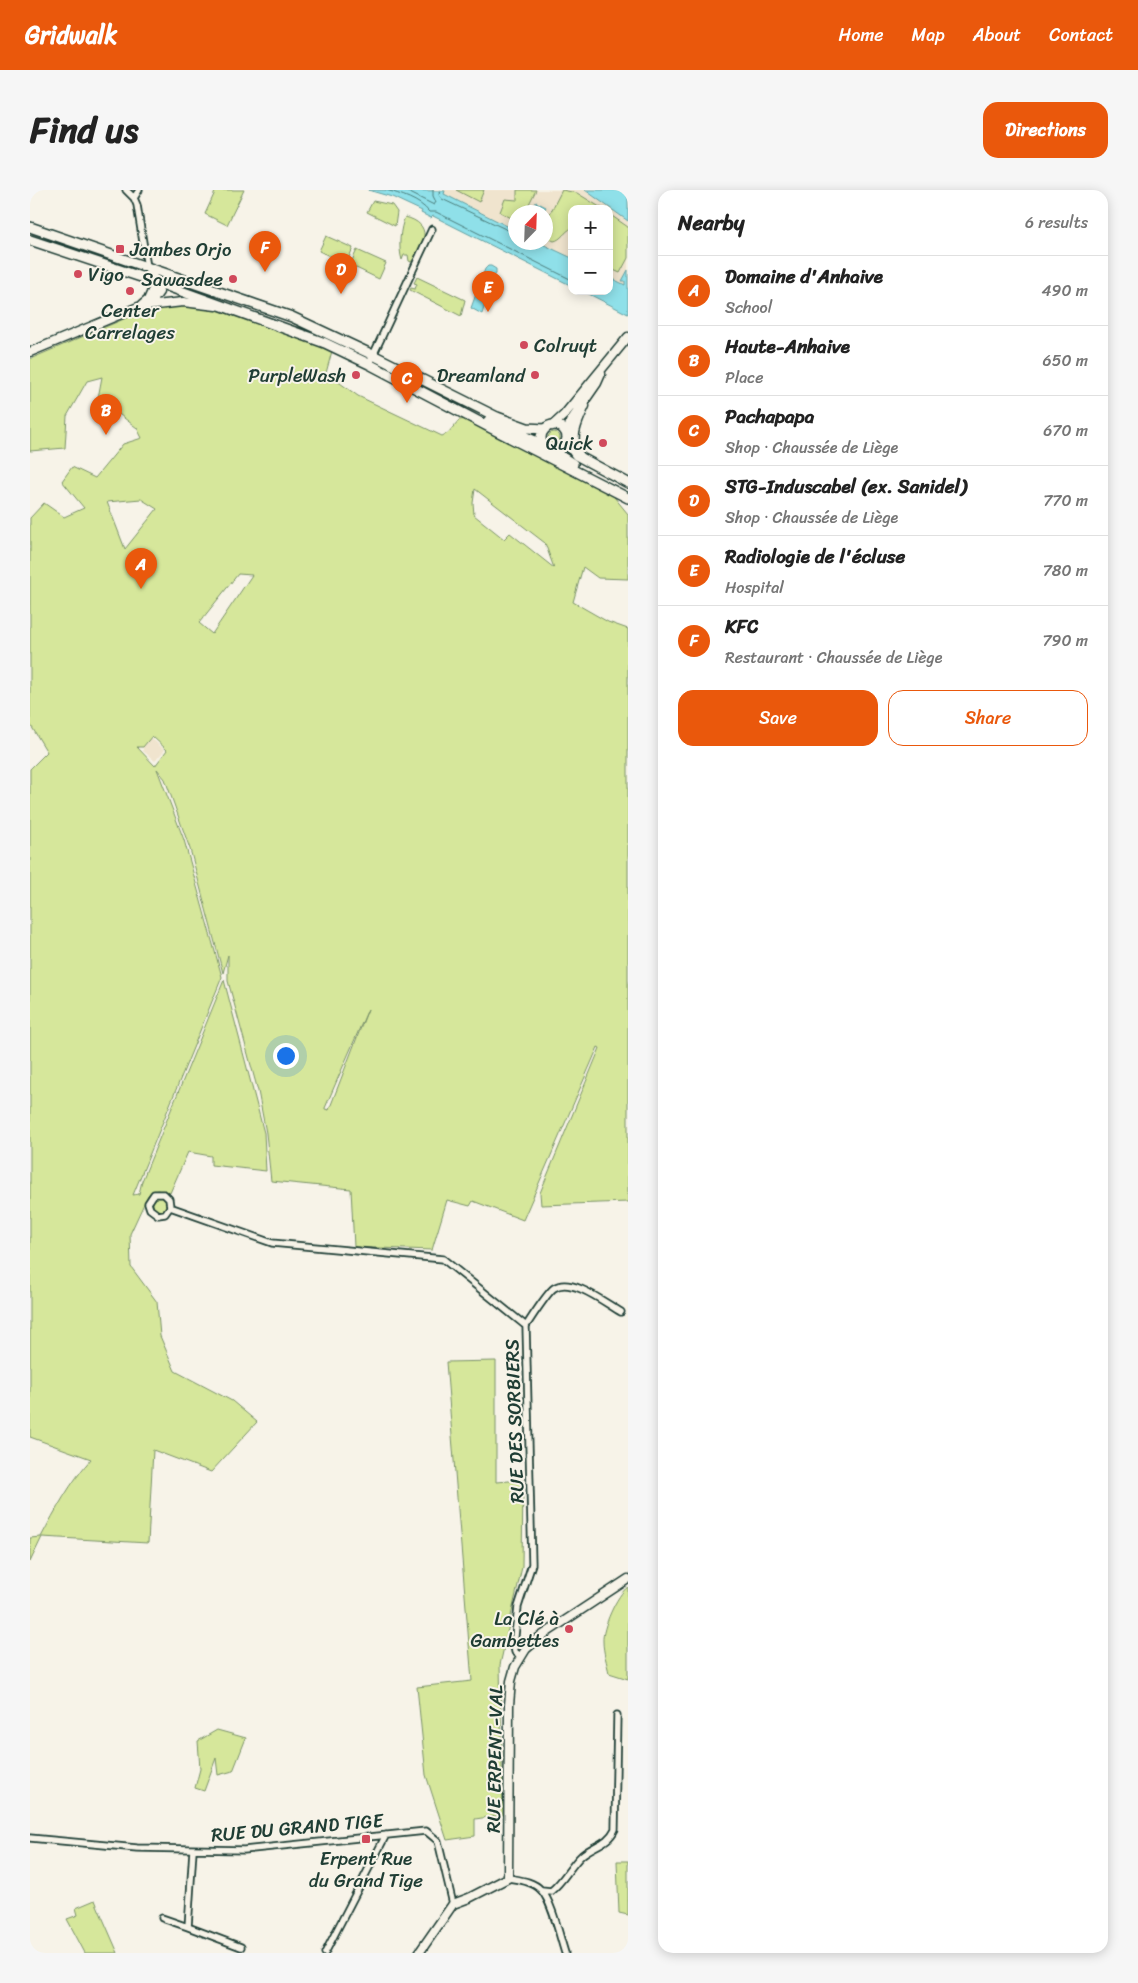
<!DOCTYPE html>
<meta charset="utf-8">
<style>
:root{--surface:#fff;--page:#f6f6f6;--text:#222;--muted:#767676;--line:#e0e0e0;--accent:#ea580c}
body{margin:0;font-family:Sriracha,sans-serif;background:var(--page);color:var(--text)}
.controls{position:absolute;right:15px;top:15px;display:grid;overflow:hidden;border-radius:10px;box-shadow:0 2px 12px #0003}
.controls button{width:45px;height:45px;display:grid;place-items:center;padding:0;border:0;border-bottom:1px solid var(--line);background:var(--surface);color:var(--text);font:25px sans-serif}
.compass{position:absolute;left:478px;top:15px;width:45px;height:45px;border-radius:50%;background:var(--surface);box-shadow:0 2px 12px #0003;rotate:23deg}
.you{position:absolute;left:255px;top:865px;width:18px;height:18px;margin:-12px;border:4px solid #fff;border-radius:50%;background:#1a73e8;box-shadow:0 0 0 8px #1a73e833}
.badge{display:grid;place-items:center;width:32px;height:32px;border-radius:50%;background:var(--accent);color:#fff;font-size:16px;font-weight:700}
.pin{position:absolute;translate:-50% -41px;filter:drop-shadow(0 1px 2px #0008)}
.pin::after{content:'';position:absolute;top:26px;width:18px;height:15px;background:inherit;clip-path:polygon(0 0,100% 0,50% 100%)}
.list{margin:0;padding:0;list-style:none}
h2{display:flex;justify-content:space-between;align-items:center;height:65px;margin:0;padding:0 20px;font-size:21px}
h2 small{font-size:16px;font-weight:400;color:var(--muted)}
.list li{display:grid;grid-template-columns:32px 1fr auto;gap:15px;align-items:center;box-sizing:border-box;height:70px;padding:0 20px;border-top:1px solid var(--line)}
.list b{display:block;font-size:19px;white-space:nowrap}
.list p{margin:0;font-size:16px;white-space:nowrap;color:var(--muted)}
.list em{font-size:16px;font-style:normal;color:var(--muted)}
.actions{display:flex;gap:10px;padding:15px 20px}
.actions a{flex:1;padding:11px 0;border:1px solid var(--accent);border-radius:15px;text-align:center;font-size:18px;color:var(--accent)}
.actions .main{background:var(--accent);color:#fff}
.map{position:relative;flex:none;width:598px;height:1763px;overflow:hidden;border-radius:15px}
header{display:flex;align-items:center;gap:30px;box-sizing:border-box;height:70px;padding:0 25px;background:var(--accent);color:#fff}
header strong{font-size:24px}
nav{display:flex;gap:28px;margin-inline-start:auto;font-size:18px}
.intro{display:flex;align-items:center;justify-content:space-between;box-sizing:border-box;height:120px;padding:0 30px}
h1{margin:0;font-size:35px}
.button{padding:12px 22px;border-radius:15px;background:var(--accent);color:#fff;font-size:18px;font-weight:700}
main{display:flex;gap:30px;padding:0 30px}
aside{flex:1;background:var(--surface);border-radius:15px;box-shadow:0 2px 12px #0003}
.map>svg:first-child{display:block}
</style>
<header>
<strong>Gridwalk</strong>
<nav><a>Home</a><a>Map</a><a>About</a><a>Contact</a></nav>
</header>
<div class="intro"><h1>Find us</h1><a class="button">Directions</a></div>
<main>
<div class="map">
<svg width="598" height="1763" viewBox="0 0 598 1763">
<rect width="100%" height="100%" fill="#f7f3e8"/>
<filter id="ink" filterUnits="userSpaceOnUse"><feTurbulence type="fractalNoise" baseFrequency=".02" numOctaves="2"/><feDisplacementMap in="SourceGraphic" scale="10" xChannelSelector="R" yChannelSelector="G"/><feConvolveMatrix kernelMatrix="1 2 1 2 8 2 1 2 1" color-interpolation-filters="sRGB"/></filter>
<g filter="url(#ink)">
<!-- built -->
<path fill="#f0e4ce" d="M412,0H555L598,31V96L579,87V19H542V68L510,53L516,52V22H486L485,40L414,4Z
M121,548L135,560L125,571L113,561V557Z"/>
<!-- green -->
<path fill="#d6e79b" stroke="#7a9268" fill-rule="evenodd" d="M186,0H214L197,35L175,24Z
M426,0H454L449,12Z
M487,0H506L495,22H486L485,30L470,22L475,9L487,10Z
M532,0L547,3L573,19H542V38C535,41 531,50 524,51L516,47V31Z
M343,11L362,15L367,22L365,36L337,22Z
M579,24L598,37V68L590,83L579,78Z
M375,27C403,34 396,54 381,72L379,71L378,65H374L372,70C368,58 370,38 375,27Z
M296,46L323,58L316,74L289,61Z
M327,60L356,73L349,89L320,75Z
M387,87L435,110L431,126L380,100L381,98L385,99L387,94L384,93Z
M161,116L202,122L302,161L296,183L328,206L412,246L418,243L429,230L438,229L580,302L598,324V389L568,388L553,377L543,412L578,432L598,439V1012L511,1015L510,1003L570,858L568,857L493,1030L443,1011L440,1016L417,1010L402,1060L324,1057L321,999L241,991L236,943L228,901L198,791V765L193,783L160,659L135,589L127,579L154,650L192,787L103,1005L109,1004L112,991L194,790L234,943L236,981L181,975V966L158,962L140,1003L127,1000L118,1005L100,1044L101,1077L127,1112L130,1146L145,1181L202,1211L227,1232L181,1282L123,1260L118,1353L12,1347L0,1372V1348L11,1347C26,1319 40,1293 61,1269L0,1247V579L17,562L0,534V328L14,313L34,327L54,318L32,291L42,277L65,288L93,254L112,248L107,238L68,208L72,187L57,191L37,226L35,258L0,261V169L115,120ZM445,299L515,353L524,378L480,343L474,349L444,325L443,313ZM111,309L127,319L95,359L77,312ZM208,384L222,385L182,444L169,433ZM122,546L137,560L125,576L107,557H113ZM338,819L299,920L295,919V918Z
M518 248a6 6 0 1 1 12 0a6 6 0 1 1-12 0Z
M123 1014a7 7 0 1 1 14 0a7 7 0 1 1-14 0Z
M466,1171V1292L493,1290L492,1377L470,1475L473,1625L445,1629V1646L417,1650L396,1585L387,1497L442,1491L416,1172Z
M598,1397V1489L579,1483C577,1473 573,1462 573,1451C572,1439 587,1404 598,1397Z
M187,1540L216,1548L203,1581L188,1585L186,1568L174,1601L165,1598L170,1579L168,1551Z
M587,1671H598V1725L589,1723Z
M65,1710L67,1715L88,1763H55L37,1729L48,1725L46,1718Z"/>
<!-- water -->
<path fill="#8fe0e9" stroke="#629fa1" d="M338,0L415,1L414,4L485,40L486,52L510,53L542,68V96L403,26L401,28L391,23L392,21L362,7Z
M555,0H598V31Z
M506,12L516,17L513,22H501Z
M458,76H461L466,79V84L462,87V98H460L452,124L441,118L455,79Z
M598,80V124L553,101H579V87L595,95V91H592Z"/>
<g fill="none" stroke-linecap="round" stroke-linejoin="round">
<!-- shore -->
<path stroke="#4c7e7c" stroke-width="1" d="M356,0C370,4 390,10 399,22H406L542,90
M374,0L404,15L406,12L403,6V0
M410,0L409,5L412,9L486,44"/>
<!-- street casing -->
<g stroke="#1f3d34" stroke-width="9">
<path id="street" d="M96,0L104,8L107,15L117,77
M104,8L109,0
M339,174L402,39
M140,1017L135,1024L128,1025L120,1019L118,1013L124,1004H134L139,1009L140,1017L242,1053L413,1069L496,1136L502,1374L488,1417L484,1456L485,1462L491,1466
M496,1136C502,1127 517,1103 524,1098C541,1086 575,1113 591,1122
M0,1648L107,1658L214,1660L396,1641L408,1651L423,1714
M163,1660L158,1737L211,1757
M478,1688C489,1690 503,1691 511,1700C522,1711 530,1748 535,1763
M512,1700L521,1701C534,1691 540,1676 552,1665C564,1655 578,1654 585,1639L587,1525
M132,1728L158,1737
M295,1763L356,1645"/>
</g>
<!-- secondary casing -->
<g stroke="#1f3d34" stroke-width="11">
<path id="secondary" d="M117,77L126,92L129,102L119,116
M112,115L118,110L126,92
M0,162L108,117L153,112L186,116
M522,236L534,225L598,147
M537,248L540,232L567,193L571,184
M550,266C539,249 547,233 555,216
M389,1763L423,1714L439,1708L478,1688L479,1515L481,1491L485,1477L496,1459L510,1447L598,1389"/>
</g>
<!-- primary casing -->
<g stroke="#1f3d34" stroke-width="12">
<path id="primary" d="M0,37L262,127L343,165L467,227L497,238L515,239
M0,50L126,92L295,153L339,174L461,238L598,308
M458,231L512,254
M511 248a13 13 0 1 1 26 0a13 13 0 1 1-26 0Z
M536,251L546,265L598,293
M523,261L543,274"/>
</g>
<!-- street -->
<use href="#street" stroke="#f7f3e8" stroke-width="5.5"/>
<!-- secondary -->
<use href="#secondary" stroke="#f7f3e8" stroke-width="8"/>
<!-- primary -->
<use href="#primary" stroke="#f7f3e8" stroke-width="9"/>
</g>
</g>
<!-- markers -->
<g fill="#d1495b" stroke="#f7f3e8" stroke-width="2">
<rect x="85" y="54" width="10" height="10" rx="2.5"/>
<circle cx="48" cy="84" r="5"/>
<circle cx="203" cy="89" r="5"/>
<circle cx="100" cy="101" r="5"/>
<circle cx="494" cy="155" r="5"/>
<circle cx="326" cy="185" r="5"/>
<circle cx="505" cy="185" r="5"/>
<circle cx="573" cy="253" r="5"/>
<circle cx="539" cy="1439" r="5"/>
<rect x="331" y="1644" width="10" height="10" rx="2.5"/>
</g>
<g text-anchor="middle" stroke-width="4" stroke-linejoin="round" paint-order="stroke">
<!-- poi labels -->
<g font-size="19" fill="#1f3d34" stroke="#f7f3e8" text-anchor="end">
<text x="100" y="66" text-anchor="start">Jambes Orjo</text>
<text x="58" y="91" text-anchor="start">Vigo</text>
<text x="193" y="96">Sawasdee</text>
<text x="100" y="127" text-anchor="middle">Center<tspan x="100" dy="22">Carrelages</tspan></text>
<text x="504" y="162" text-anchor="start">Colruyt</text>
<text x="316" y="192">PurpleWash</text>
<text x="495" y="192">Dreamland</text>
<text x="563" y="260">Quick</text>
<text x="529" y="1435">La Clé à<tspan x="529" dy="22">Gambettes</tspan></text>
<text x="336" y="1675" text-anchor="middle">Erpent Rue<tspan x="336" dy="22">du Grand Tige</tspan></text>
</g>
<!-- street labels -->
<g font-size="19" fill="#1f3d34" stroke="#f7f3e8">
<text transform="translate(484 1231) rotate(-92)" y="7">RUE DES SORBIERS</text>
<text transform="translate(464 1569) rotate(-89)" y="7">RUE ERPENT-VAL</text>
<text transform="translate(267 1637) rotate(-5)" y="7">RUE DU GRAND TIGE</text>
</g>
</g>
</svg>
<div class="controls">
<button>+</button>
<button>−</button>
</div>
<svg class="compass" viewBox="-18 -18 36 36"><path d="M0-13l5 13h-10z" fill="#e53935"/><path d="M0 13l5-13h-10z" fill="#767676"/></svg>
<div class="you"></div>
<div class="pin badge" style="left:111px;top:399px">A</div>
<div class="pin badge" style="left:76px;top:245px">B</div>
<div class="pin badge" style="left:377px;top:213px">C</div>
<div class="pin badge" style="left:311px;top:104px">D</div>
<div class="pin badge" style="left:458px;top:122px">E</div>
<div class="pin badge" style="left:235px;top:82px">F</div>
</div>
<aside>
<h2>Nearby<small>6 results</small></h2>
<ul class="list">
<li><span class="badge">A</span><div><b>Domaine d'Anhaive</b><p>School</p></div><em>490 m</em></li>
<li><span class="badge">B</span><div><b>Haute-Anhaive</b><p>Place</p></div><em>650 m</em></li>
<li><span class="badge">C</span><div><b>Pachapapa</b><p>Shop · Chaussée de Liège</p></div><em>670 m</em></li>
<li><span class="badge">D</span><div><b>STG-Induscabel (ex. Sanidel)</b><p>Shop · Chaussée de Liège</p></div><em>770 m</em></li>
<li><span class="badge">E</span><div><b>Radiologie de l'écluse</b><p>Hospital</p></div><em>780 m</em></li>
<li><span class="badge">F</span><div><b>KFC</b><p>Restaurant · Chaussée de Liège</p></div><em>790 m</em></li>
</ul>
<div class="actions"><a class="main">Save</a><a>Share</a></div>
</aside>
</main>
